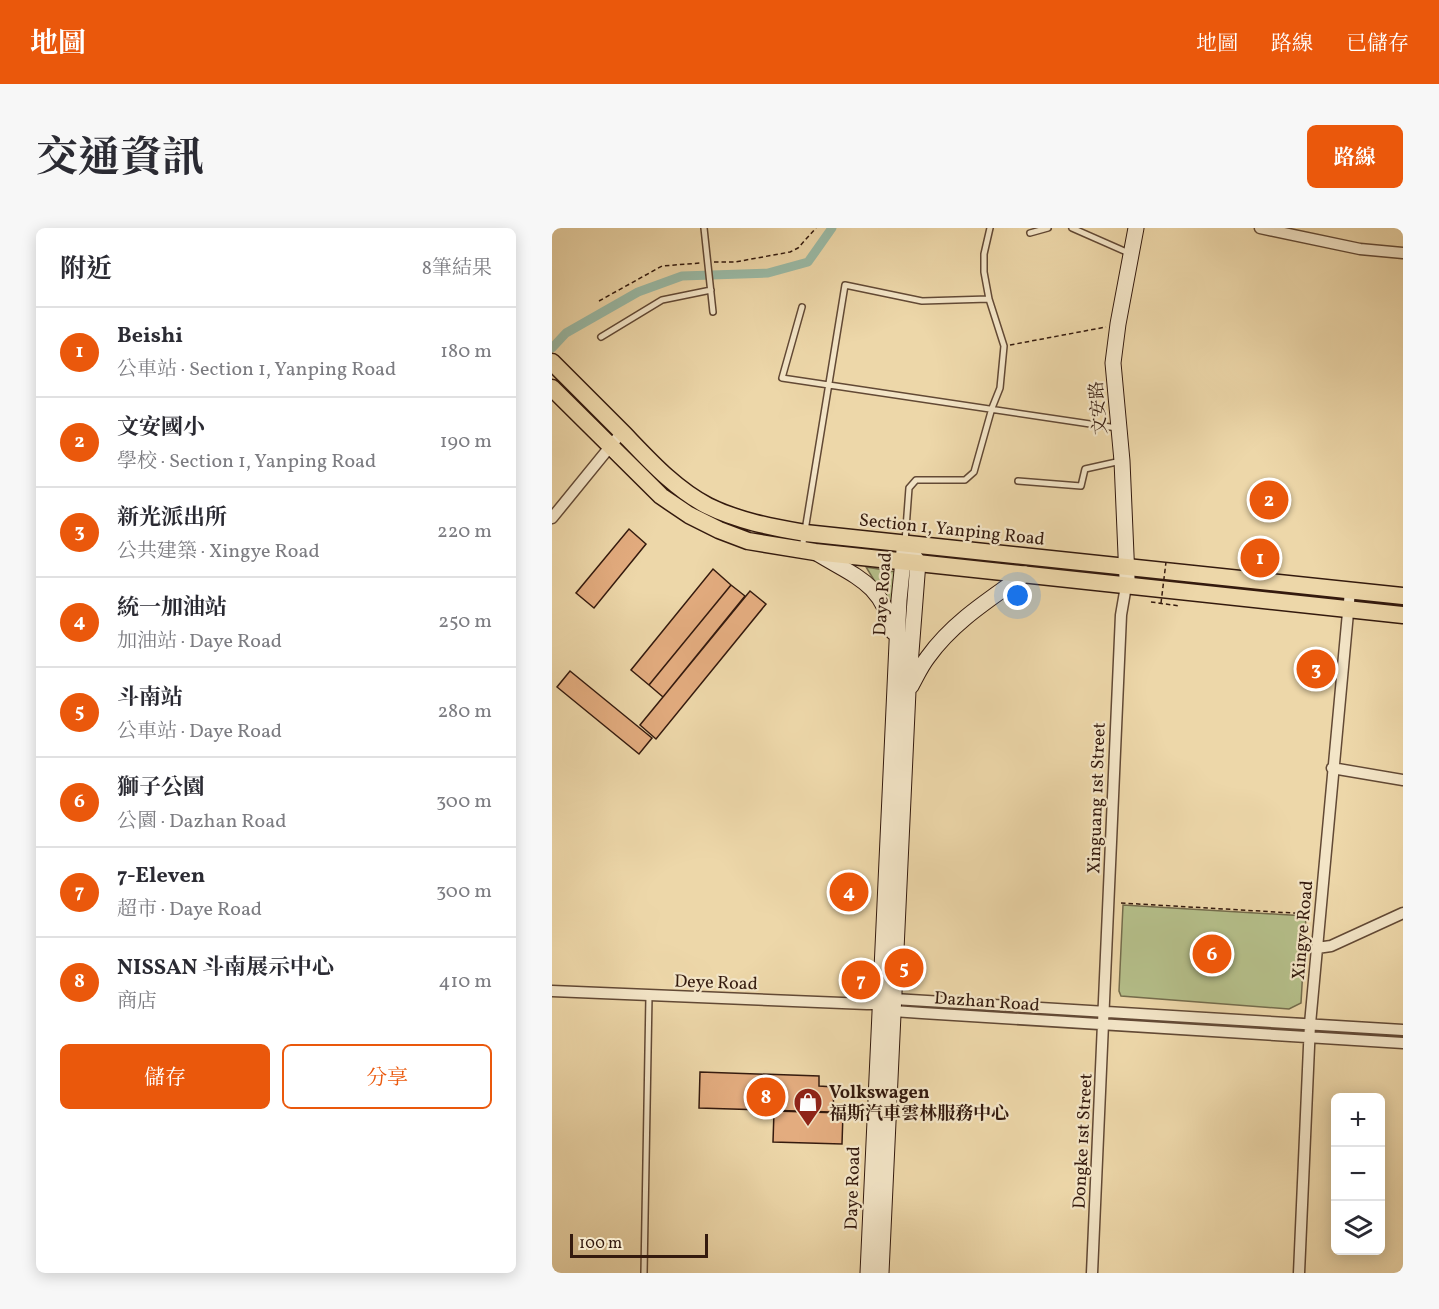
<!DOCTYPE html>
<html lang="zh-TW">
<meta charset="utf-8">
<style>
:root{--surface:#fff;--page:#f7f7f7;--text:#2b2b33;--muted:#7c7c81;--line:#e1e1e2;--accent:#ea580c}
body{margin:0;font-family:Vollkorn,"Noto Serif TC",serif;background:var(--page);color:var(--text)}
.controls{position:absolute;right:18px;bottom:18px;display:grid;overflow:hidden;border-radius:9px;box-shadow:0 3px 15px #0003}
.controls button{width:54px;height:54px;display:grid;place-items:center;padding:0;border:0;border-bottom:2px solid var(--line);background:var(--surface);color:var(--text);font:30px sans-serif}
.scale{position:absolute;left:18px;bottom:15px;width:138px;box-sizing:border-box;padding-left:6px;border:3px solid #341a0e;border-top:0;font-size:16px;line-height:21px;white-space:nowrap;color:#341a0e;-webkit-text-stroke:4px #f3e5c7;paint-order:stroke}
.you{position:absolute;left:466px;top:368px;width:21px;height:21px;margin:-15px;border:4px solid #fff;border-radius:50%;background:#1a73e8;box-shadow:0 0 0 9px #1a73e833}
.badge{display:grid;place-items:center;width:39px;height:39px;border-radius:50%;background:var(--accent);color:#fff;font-size:20px;font-weight:700}
.pin{position:absolute;translate:-50% -50%;border:3px solid #fff;box-shadow:0 2px 6px #0006}
.list{margin:0;padding:0;list-style:none}
h2{display:flex;justify-content:space-between;align-items:center;height:78px;margin:0;padding:0 24px;font-size:26px}
h2 small{font-size:20px;font-weight:400;color:var(--muted)}
.list li{display:grid;grid-template-columns:39px 1fr auto;gap:18px;align-items:center;box-sizing:border-box;height:90px;padding:0 24px;border-top:2px solid var(--line)}
.list b{display:block;font-size:22px;white-space:nowrap}
.list p{margin:0;font-size:20px;white-space:nowrap;color:var(--muted)}
.list em{font-size:20px;font-style:normal;color:var(--muted)}
.actions{display:flex;gap:12px;padding:18px 24px}
.actions a{flex:1;padding:14px 0;border:2px solid var(--accent);border-radius:9px;text-align:center;font-size:21px;color:var(--accent)}
.actions .main{background:var(--accent);color:#fff}
.icon{flex:none;width:33px;height:33px;fill:none;stroke:currentColor;stroke-width:2;stroke-linecap:round;stroke-linejoin:round}
.map{position:relative;flex:none;width:851px;height:1045px;overflow:hidden;border-radius:9px}
header{display:flex;align-items:center;gap:36px;box-sizing:border-box;height:84px;padding:0 30px;background:var(--accent);color:#fff}
header strong{font-size:28px}
nav{display:flex;gap:33px;margin-inline-start:auto;font-size:21px}
.intro{display:flex;align-items:center;justify-content:space-between;box-sizing:border-box;height:144px;padding:0 36px}
h1{margin:0;font-size:42px}
.button{padding:15px 27px;border-radius:9px;background:var(--accent);color:#fff;font-size:21px;font-weight:700}
main{display:flex;gap:36px;padding:0 36px}
aside{flex:1;background:var(--surface);border-radius:9px;box-shadow:0 3px 15px #0003}
.map>svg:first-child{display:block}
</style>
<header>
<strong>地圖</strong>
<nav><a>地圖</a><a>路線</a><a>已儲存</a></nav>
</header>
<div class="intro"><h1>交通資訊</h1><a class="button">路線</a></div>
<main>
<aside>
<h2>附近<small>8筆結果</small></h2>
<ul class="list">
<li><span class="badge">1</span><div><b>Beishi</b><p>公車站 · Section 1, Yanping Road</p></div><em>180 m</em></li>
<li><span class="badge">2</span><div><b>文安國小</b><p>學校 · Section 1, Yanping Road</p></div><em>190 m</em></li>
<li><span class="badge">3</span><div><b>新光派出所</b><p>公共建築 · Xingye Road</p></div><em>220 m</em></li>
<li><span class="badge">4</span><div><b>統一加油站</b><p>加油站 · Daye Road</p></div><em>250 m</em></li>
<li><span class="badge">5</span><div><b>斗南站</b><p>公車站 · Daye Road</p></div><em>280 m</em></li>
<li><span class="badge">6</span><div><b>獅子公園</b><p>公園 · Dazhan Road</p></div><em>300 m</em></li>
<li><span class="badge">7</span><div><b>7-Eleven</b><p>超市 · Daye Road</p></div><em>300 m</em></li>
<li><span class="badge">8</span><div><b>NISSAN 斗南展示中心</b><p>商店</p></div><em>410 m</em></li>
</ul>
<div class="actions"><a class="main">儲存</a><a>分享</a></div>
</aside>
<div class="map">
<svg width="851" height="1045" viewBox="0 0 851 1045">
<rect width="100%" height="100%" fill="#edd7a9"/>
<filter id="stains"><feTurbulence type="fractalNoise" baseFrequency=".00333" numOctaves="4"/><feColorMatrix values="0 0 0 0 .2 0 0 0 0 .09 0 0 0 0 .02 0 0 0 .5 -.17"/></filter>
<radialGradient id="worn" r=".72"><stop offset=".6" stop-color="#630" stop-opacity="0"/><stop offset="1" stop-color="#630" stop-opacity=".3"/></radialGradient>
<!-- green -->
<path fill="#b5bf8a" stroke="#746c4c" stroke-width="1.5" d="M314,339L344,344L341,383Z
M571,677L754,688L749,775L737,781L569,768L567,763Z"/>
<g fill="none" stroke-linecap="round" stroke-linejoin="round">
<!-- canal -->
<path stroke="#9abaa6" stroke-width="9" d="M0,120L14,105L86,64L130,48L216,45L256,34L280,0"/>
</g>
<!-- building -->
<path fill="#e3ac7f" stroke="#341a0e" stroke-width="1.5" d="M77,301L94,316L42,380L24,365Z
M161,341L179,357L97,457L79,442Z
M179,357L193,368L111,469L97,457Z
M198,363L214,376L104,511L88,497Z
M18,443L100,510L87,526L5,459Z
M148,844L267,848V858L282,859L281,884L147,880Z
M222,883L291,885L290,916L221,914Z"/>
<g fill="none" stroke-linecap="round" stroke-linejoin="round">
<!-- lane casing -->
<g stroke="#624935" stroke-width="8">
<path id="lane" d="M152,0L161,84
M520,0L579,26
M478,5L496,0
M250,79L230,150L565,200
M49,109L110,72L159,62
M466,253L529,258L533,241L569,233
M353,314L357,260L364,252H413L422,244L440,180L448,160L452,118L437,71L432,44V26L438,0
M250,321L293,57L370,73L437,71
M92,1045L97,768"/>
</g>
<!-- street casing -->
<g stroke="#624935" stroke-width="13">
<path id="street" d="M708,0L808,21L851,25
M0,290L70,204
M780,540L851,552
M765,720L779,718L851,685
M0,763L315,776H328L342,771L851,802
M336,781L341,783L370,785L851,815
M540,1045L569,387L574,358
M747,1045L758,796L798,363"/>
</g>
<!-- secondary casing -->
<g stroke="#341a0e" stroke-width="17">
<path id="secondary" d="M263,324C303,349 330,354 341,404
M575,350L570,233L561,135L566,96L584,0
M359,458C364,449 369,438 376,429C401,394 438,371 473,346
M316,1045L347,372L352,323
M329,1045L356,463L366,334L353,316"/>
</g>
<!-- primary casing -->
<g stroke="#341a0e" stroke-width="19">
<path id="primary" d="M0,134C24,158 48,182 72,206C97,232 123,261 156,278C186,293 220,299 253,305L851,368
M0,160L109,268L137,287L167,302L196,313L263,324L851,387"/>
</g>
<!-- path -->
<path stroke="#341a0e" stroke-width="1.5" stroke-dasharray="4.5 3" stroke-linecap="butt" d="M162,34H183L238,24L246,20L264,0
M47,73L110,38L148,35
M458,117L554,99
M599,374L628,378
M569,675L758,686"/>
<!-- lane -->
<use href="#lane" stroke="#f3e5c7" stroke-width="5"/>
<!-- street -->
<use href="#street" stroke="#f3e5c7" stroke-width="10"/>
<!-- secondary -->
<use href="#secondary" stroke="#f3e5c7" stroke-width="15"/>
<!-- primary -->
<use href="#primary" stroke="#edd7a9" stroke-width="16"/>
<!-- path-bridge -->
<path stroke="#341a0e" stroke-width="1.5" stroke-dasharray="4.5 3" stroke-linecap="butt" d="M609,375L614,334"/>
</g>
<!-- icons -->
<defs>
<g id="shop-pin" transform="scale(1.5)"><path d="M0 17L-7.5 6A9.5 9.5 0 1 1 7.5 6Z" fill="#8f2418" stroke="#f3e5c7"/><path d="M-5-2.5h2.3a2.7 3.5 0 0 1 5.4 0H5L5.5 6h-11ZM-1.5-2.5h3a1.5 2.3 0 0 0-3 0Z" fill="#fff"/></g>
</defs>
<g fill-rule="evenodd">
<use href="#shop-pin" x="256" y="874"/>
</g>
<g text-anchor="middle" stroke-width="4.5" stroke-linejoin="round" paint-order="stroke">
<!-- street labels -->
<g font-size="18" fill="#341a0e" stroke="#f3e5c7">
<text transform="translate(546 180) rotate(-95)" y="6">文安路</text>
<text transform="translate(400 301) rotate(6)" y="6">Section 1, Yanping Road</text>
<text transform="translate(330 366) rotate(-86)" y="6">Daye Road</text>
<text transform="translate(544 570) rotate(-88)" y="6">Xinguang 1st Street</text>
<text transform="translate(750 702) rotate(-85)" y="6">Xingye Road</text>
<text transform="translate(164 754) rotate(2)" y="6">Deye Road</text>
<text transform="translate(435 773) rotate(4)" y="6">Dazhan Road</text>
<text transform="translate(530 913) rotate(-87)" y="6">Dongke 1st Street</text>
<text transform="translate(300 960) rotate(-88)" y="6">Daye Road</text>
</g>
<!-- poi labels -->
<g font-size="18" font-weight="bold" fill="#341a0e" stroke="#f3e5c7" text-anchor="start">
<text x="277" y="870">Volkswagen<tspan x="277" dy="21">福斯汽車雲林服務中心</tspan></text>
</g>
</g>
<rect width="100%" height="100%" filter="url(#stains)"/>
<rect width="100%" height="100%" fill="url(#worn)"/>
</svg>
<div class="controls">
<button>+</button>
<button>−</button>
<button><svg class="icon" aria-label="layers" viewBox="0 0 24 24"><path d="M12 4l9 5-9 5-9-5zM3 14l9 5 9-5"/></svg></button>
</div>
<div class="scale">100 m</div>
<div class="you"></div>
<div class="pin badge" style="left:708px;top:330px">1</div>
<div class="pin badge" style="left:717px;top:272px">2</div>
<div class="pin badge" style="left:764px;top:441px">3</div>
<div class="pin badge" style="left:297px;top:664px">4</div>
<div class="pin badge" style="left:352px;top:740px">5</div>
<div class="pin badge" style="left:660px;top:726px">6</div>
<div class="pin badge" style="left:309px;top:752px">7</div>
<div class="pin badge" style="left:214px;top:869px">8</div>
</div>
</main>
